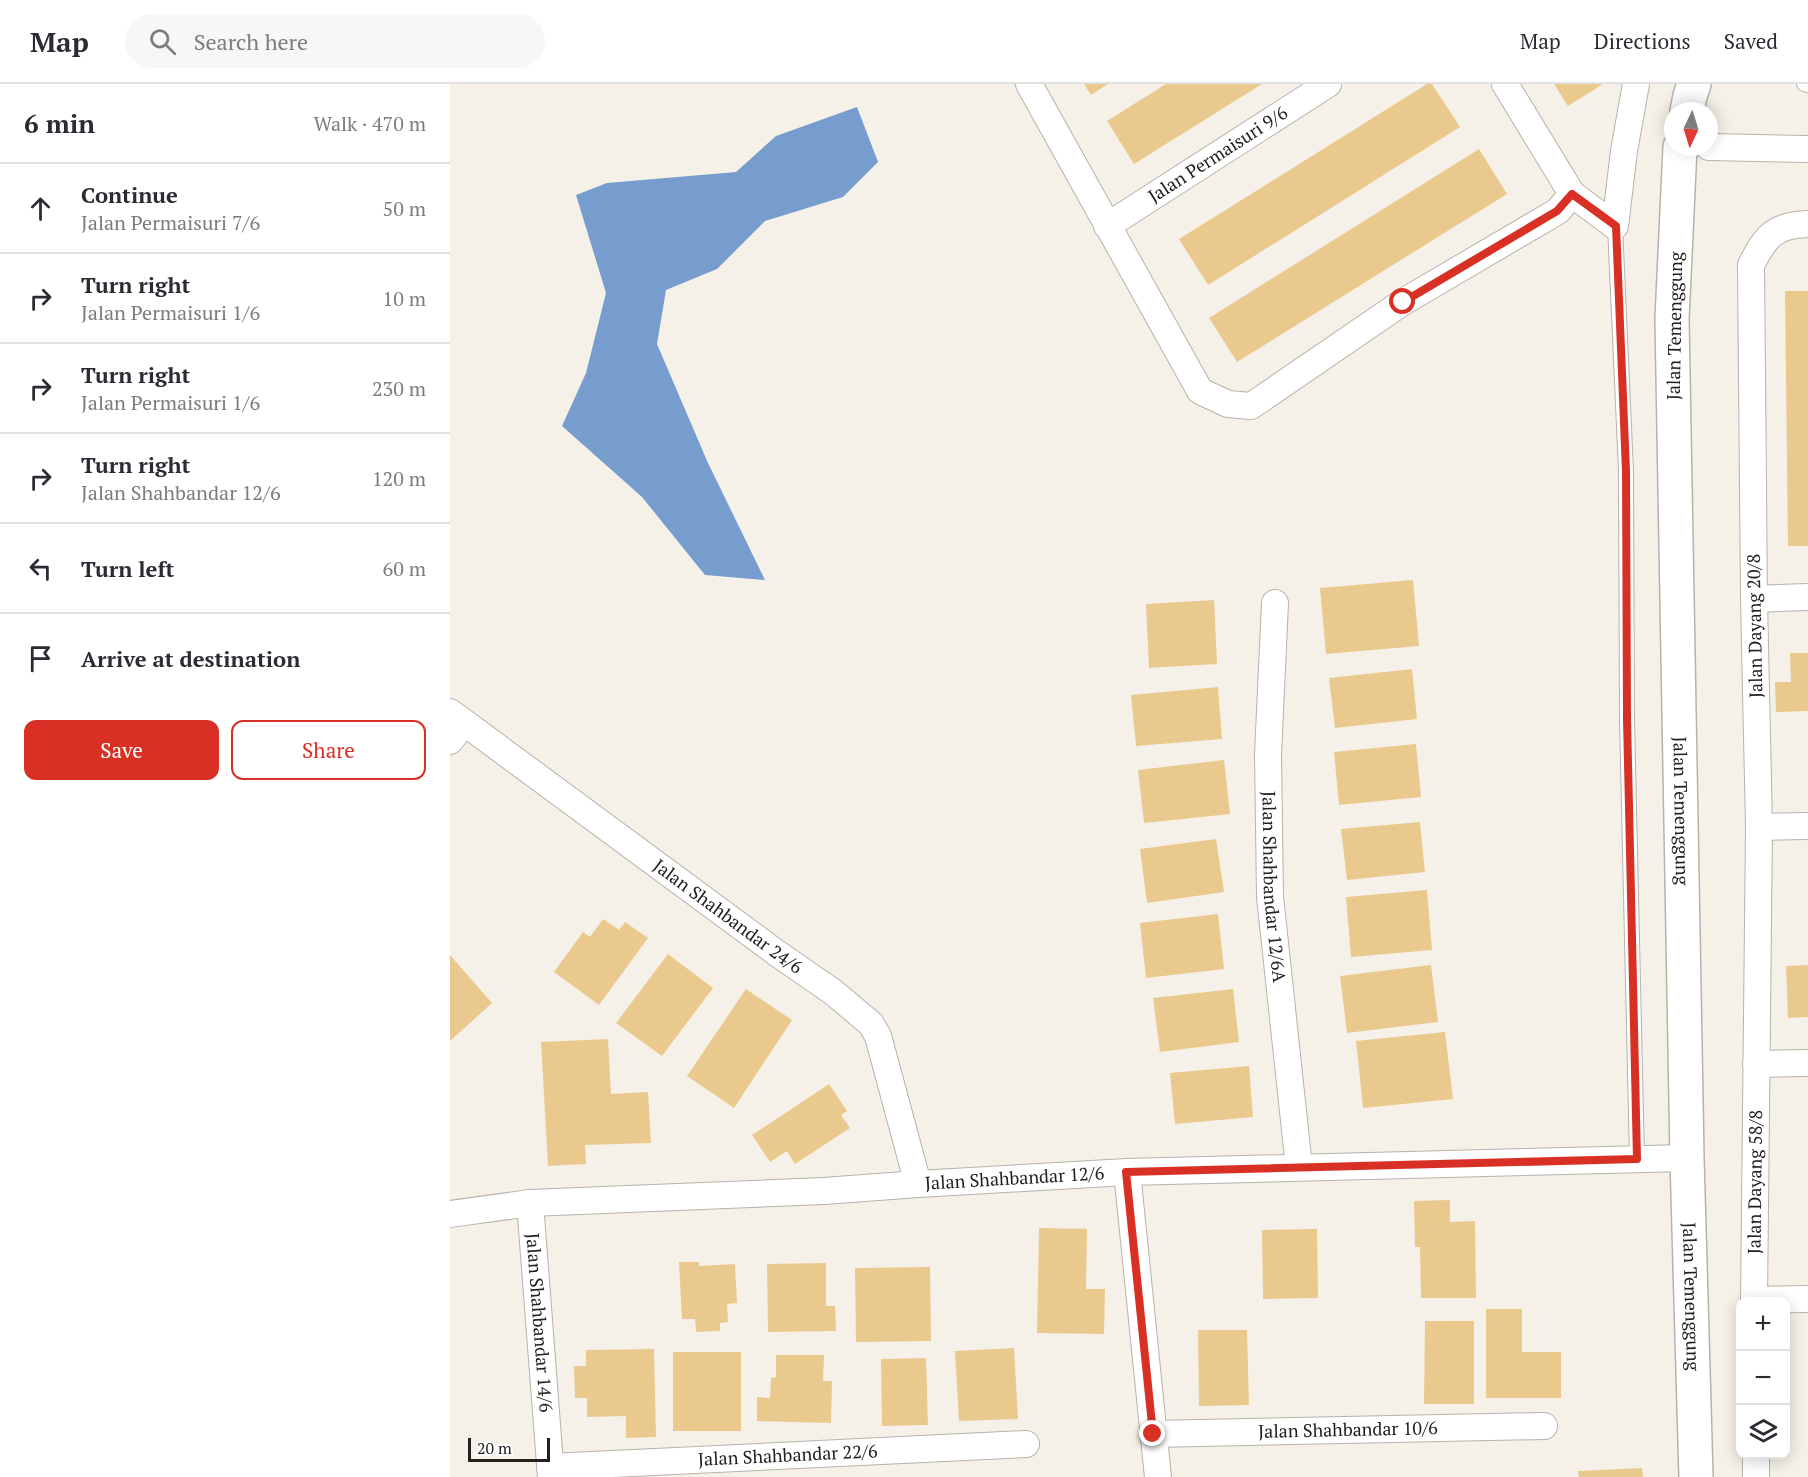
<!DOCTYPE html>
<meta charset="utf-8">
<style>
:root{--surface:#fff;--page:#f7f7f7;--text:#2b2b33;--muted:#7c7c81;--line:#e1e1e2;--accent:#d93025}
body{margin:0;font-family:"PT Serif",serif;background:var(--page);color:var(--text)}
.controls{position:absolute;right:18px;bottom:18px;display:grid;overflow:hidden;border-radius:12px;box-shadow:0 3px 15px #0003}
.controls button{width:54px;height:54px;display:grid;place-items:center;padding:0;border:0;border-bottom:2px solid var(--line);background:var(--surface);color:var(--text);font:30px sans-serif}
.compass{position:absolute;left:1214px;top:18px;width:54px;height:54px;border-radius:50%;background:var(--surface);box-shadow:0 3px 15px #0003;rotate:184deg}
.scale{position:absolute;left:18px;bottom:15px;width:82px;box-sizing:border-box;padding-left:6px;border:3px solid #23211e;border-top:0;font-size:16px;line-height:21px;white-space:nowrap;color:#23211e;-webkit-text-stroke:4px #fff;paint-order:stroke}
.stop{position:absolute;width:18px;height:18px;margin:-14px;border:4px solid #d93025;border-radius:50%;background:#fff}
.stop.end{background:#d93025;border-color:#fff;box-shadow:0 2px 6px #0008}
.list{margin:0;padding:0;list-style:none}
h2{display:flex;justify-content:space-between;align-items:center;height:78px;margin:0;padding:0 24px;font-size:26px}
h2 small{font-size:20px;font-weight:400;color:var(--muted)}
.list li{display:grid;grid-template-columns:39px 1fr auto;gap:18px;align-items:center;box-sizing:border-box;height:90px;padding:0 24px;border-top:2px solid var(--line)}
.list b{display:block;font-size:22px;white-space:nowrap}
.list p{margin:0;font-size:20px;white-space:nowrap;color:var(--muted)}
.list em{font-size:20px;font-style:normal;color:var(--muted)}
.actions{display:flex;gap:12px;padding:18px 24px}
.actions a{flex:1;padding:14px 0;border:2px solid var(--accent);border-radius:12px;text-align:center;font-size:21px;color:var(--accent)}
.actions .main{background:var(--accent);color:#fff}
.icon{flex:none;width:33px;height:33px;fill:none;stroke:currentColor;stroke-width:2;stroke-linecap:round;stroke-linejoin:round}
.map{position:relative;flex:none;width:1358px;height:1393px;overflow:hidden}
header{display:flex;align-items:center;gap:36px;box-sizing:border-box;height:84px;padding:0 30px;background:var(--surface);border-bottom:2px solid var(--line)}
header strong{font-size:28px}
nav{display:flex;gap:33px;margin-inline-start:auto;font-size:21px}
.search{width:420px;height:54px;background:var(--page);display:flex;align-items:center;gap:15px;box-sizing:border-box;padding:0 21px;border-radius:33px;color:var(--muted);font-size:22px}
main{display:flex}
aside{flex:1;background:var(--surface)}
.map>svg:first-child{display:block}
</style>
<header>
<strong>Map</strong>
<div class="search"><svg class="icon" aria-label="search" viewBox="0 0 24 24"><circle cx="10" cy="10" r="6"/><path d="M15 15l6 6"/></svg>Search here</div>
<nav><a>Map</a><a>Directions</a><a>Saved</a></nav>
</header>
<main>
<aside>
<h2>6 min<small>Walk · 470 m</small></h2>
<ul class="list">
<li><svg class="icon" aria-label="ahead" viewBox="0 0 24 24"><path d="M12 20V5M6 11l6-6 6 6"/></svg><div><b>Continue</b><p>Jalan Permaisuri 7/6</p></div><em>50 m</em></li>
<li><svg class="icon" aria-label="right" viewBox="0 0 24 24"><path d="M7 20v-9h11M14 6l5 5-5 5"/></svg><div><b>Turn right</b><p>Jalan Permaisuri 1/6</p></div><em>10 m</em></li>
<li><svg class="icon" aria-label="right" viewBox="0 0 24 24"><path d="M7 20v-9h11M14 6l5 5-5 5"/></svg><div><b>Turn right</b><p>Jalan Permaisuri 1/6</p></div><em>230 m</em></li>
<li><svg class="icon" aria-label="right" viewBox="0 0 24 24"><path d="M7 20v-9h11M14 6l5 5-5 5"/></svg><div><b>Turn right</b><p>Jalan Shahbandar 12/6</p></div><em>120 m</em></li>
<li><svg class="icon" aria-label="left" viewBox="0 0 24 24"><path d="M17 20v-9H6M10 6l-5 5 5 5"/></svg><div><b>Turn left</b></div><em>60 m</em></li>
<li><svg class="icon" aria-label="arrive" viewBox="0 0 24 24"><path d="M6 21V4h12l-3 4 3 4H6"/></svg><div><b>Arrive at destination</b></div></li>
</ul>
<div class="actions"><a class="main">Save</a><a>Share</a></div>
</aside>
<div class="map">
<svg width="1358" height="1393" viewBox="0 0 1358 1393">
<rect width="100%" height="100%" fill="#f6f1e8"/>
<!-- water -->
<path fill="#769dce" d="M407,23L428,78L393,113L315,137L267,185L216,206L207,260L258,379L315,496L255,491L192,413L112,342L136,289L156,209L126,111L157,99L286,88L326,52Z"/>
<!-- building -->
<path fill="#eac98e" d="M634,0H658L641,11Z
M716,0H812L684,80L657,37Z
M977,0H982L1010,43L758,201L729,155Z
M1104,0H1153L1118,22Z
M1029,65L1057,110L787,278L759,234Z
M1335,207H1358V462H1338Z
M963,496L969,562L876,570L870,504Z
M764,516L767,580L699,584L696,520Z
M1340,569H1358V627L1326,628L1325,598H1341Z
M962,585L967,635L885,644L879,594Z
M768,603L772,655L686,662L681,611Z
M966,660L971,713L889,721L884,668Z
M774,676L780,730L694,739L688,686Z
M970,738L975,788L897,796L891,745Z
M766,755L774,808L697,819L690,765Z
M977,806L982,866L901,873L896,813Z
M768,830L774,885L696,894L690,839Z
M153,835L169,846L175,838L198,854L149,921L104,888L133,848L140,853Z
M218,870L263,904L212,972L166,939Z
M0,871L42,919L0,957Z
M981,881L988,938L897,949L890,892Z
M1358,881V933L1338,934L1336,882Z
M296,905L342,936L284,1024L237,992Z
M783,905L789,958L710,968L703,914Z
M995,948L1003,1015L913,1024L906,957Z
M158,955L161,1010L198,1008L201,1059L135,1061L136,1080L98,1082L91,958Z
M799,982L803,1033L725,1040L720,989Z
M379,1000L397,1027L391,1031L400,1044L345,1080L337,1067L320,1078L302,1051Z
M1000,1116V1138L1025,1137L1026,1214H971L970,1163H965L964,1117Z
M589,1144L637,1145L636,1205H655L654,1250L587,1249Z
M867,1145L868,1214L813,1215L812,1146Z
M229,1178H249V1182L285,1180L287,1219L277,1220L278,1238L270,1239V1247L246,1248L245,1235H232Z
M376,1179V1222H385L386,1247L318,1248L317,1180Z
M480,1183L481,1257L406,1258L405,1184Z
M1036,1225H1072V1268H1111V1314H1036Z
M975,1237H1024V1320H974Z
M748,1246H797L799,1321L749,1322Z
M564,1264L568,1335L509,1337L505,1267Z
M204,1265L206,1353L176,1354V1332L137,1333V1314H125L124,1282H136V1266Z
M223,1268H291V1347H223Z
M326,1271H374L373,1297H382L381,1339L307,1337V1313L320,1314L321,1294L326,1293Z
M476,1274L478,1341L432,1342L431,1275Z
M1192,1384L1193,1393H1129L1128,1387Z"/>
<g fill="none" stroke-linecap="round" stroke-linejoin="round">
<!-- service casing -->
<g stroke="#b7b2aa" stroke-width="16">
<path id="service" d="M1354,0L1358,1
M1165,142L1176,387L1177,635L1187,1075"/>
</g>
<!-- minor casing -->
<g stroke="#b7b2aa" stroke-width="28">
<g id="minor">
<path d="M579,0L750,307L778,320L801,322L953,218L1108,127L1122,110"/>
<path d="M1055,0L1122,110L1165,142L1174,67L1186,0"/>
<path d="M1259,63L1358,65"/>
<path id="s1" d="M657,142L878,0"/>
<path d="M1304,515L1358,513"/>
<path id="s2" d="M825,519L818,670L820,813L849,1083"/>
<path id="s3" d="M0,628L328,870L383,908L421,940L428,952L468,1100"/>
<path d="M0,657L14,639"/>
<path d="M1309,743L1358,742"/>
<path d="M1306,980L1358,979"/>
<path d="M677,1088L708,1393"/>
<path id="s4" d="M80,1119L101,1393"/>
<path id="s5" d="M0,1130L80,1119L374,1107L468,1100L677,1088L1237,1074"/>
<path d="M1304,1216L1358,1215"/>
<path id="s6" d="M1304,1218L1309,743L1304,515L1301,181C1316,152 1324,141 1358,140"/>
<path id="s7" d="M703,1350L1094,1342"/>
<path d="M1306,1370V1393"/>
<path id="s8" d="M100,1383L576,1360"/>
</g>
</g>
<!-- tertiary casing -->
<g stroke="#b7b2aa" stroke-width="36">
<g id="tertiary">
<path d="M1237,27L1240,12L1244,0"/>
<path id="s9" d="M1230,63L1222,235L1237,1074L1246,1393"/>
</g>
</g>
<!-- service -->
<use href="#service" stroke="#fff" stroke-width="14"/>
<!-- minor -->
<use href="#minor" stroke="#fff" stroke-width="26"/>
<!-- tertiary -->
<use href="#tertiary" stroke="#fff" stroke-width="33"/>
</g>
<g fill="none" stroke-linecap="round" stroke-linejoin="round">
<!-- route -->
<path stroke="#d93025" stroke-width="8" d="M703,1350L676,1088L1187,1075L1177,635L1176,387L1166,142L1122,110L1107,127L953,218"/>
</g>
<g text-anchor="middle" stroke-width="6" stroke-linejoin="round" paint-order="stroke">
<!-- street labels -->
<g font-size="18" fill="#23211e" stroke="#fff">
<text dy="6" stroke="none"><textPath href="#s1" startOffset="132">Jalan Permaisuri 9/6</textPath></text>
<text transform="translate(1225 242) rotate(-89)" y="6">Jalan Temenggung</text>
<text transform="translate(1305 542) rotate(-91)" y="6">Jalan Dayang 20/8</text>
<text dy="6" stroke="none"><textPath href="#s9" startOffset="664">Jalan Temenggung</textPath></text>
<text dy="6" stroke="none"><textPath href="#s2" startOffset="284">Jalan Shahbandar 12/6A</textPath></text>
<text dy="6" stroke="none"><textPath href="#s3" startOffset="345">Jalan Shahbandar 24/6</textPath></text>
<text dy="6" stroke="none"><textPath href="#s5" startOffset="566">Jalan Shahbandar 12/6</textPath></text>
<text dy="6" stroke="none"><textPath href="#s6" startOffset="120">Jalan Dayang 58/8</textPath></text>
<text dy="6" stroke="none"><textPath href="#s9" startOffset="1150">Jalan Temenggung</textPath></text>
<text dy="6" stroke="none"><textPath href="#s4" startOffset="120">Jalan Shahbandar 14/6</textPath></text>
<text dy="6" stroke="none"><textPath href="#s7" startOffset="195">Jalan Shahbandar 10/6</textPath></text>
<text dy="6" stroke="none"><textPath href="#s8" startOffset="238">Jalan Shahbandar 22/6</textPath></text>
</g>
</g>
</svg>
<div class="controls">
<button>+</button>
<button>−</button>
<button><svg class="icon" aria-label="layers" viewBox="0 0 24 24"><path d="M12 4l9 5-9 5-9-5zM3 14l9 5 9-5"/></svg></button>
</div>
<svg class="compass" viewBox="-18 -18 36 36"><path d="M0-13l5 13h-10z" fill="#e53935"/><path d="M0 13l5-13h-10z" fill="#7c7c81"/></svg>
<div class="scale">20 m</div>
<div class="stop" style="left:953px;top:218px"></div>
<div class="stop end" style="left:703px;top:1350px"></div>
</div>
</main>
